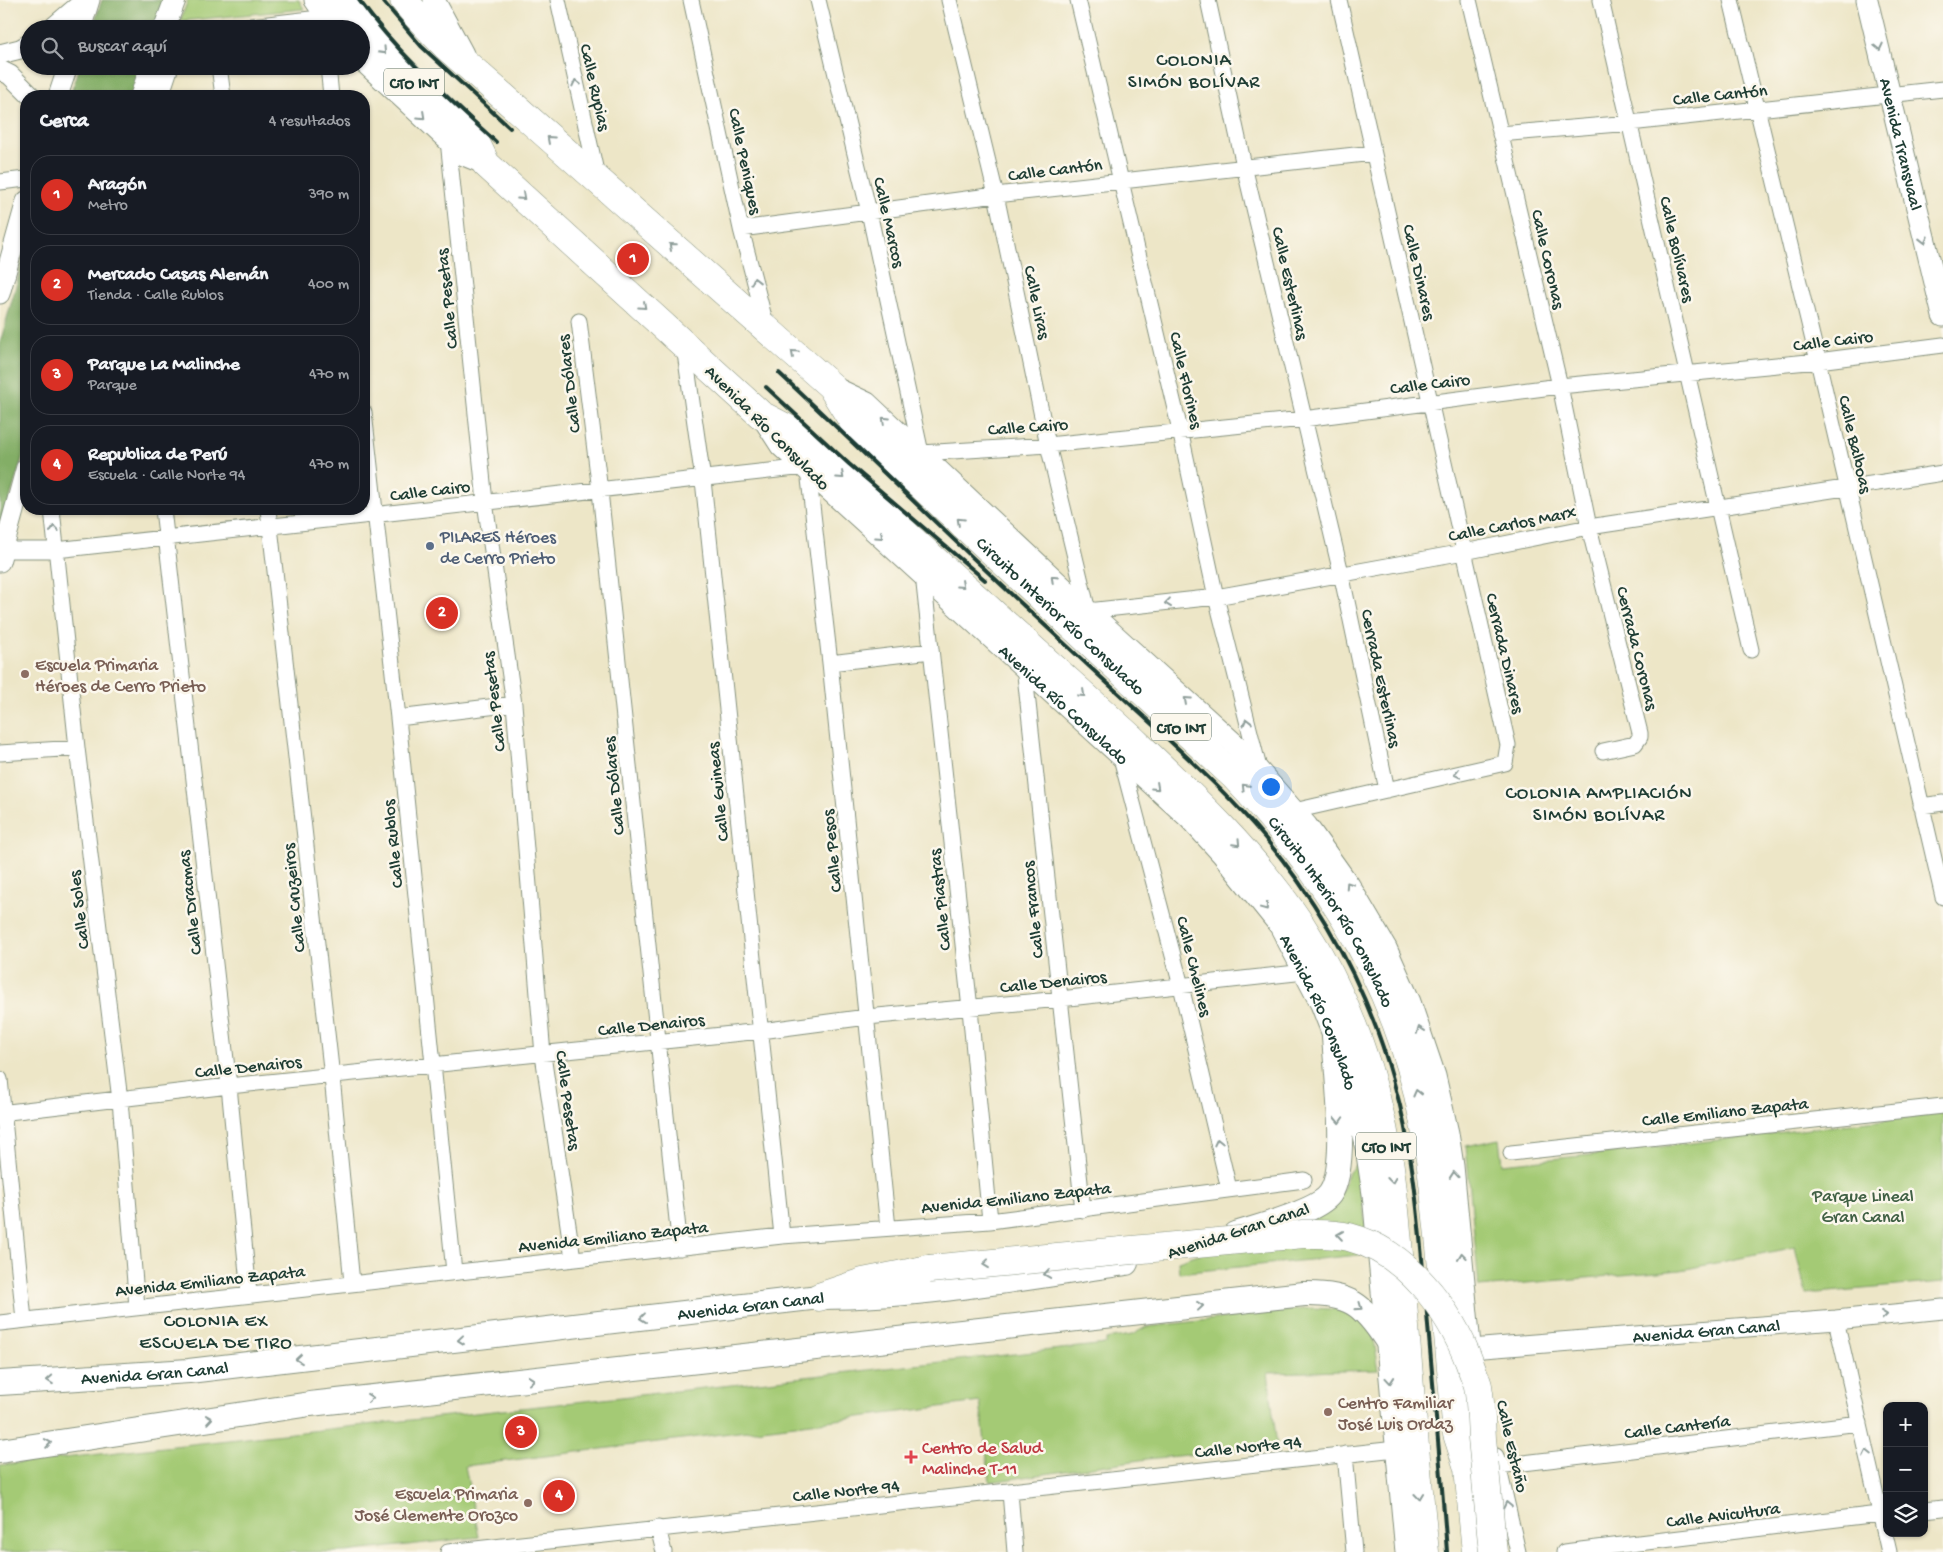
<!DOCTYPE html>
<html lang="es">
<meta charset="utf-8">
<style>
:root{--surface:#171b24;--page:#242831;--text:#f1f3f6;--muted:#9ea1a6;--line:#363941;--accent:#d93025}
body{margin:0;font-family:"Gochi Hand",sans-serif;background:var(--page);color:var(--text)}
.controls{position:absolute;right:15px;bottom:15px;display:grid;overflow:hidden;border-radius:10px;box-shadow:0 1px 4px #0004}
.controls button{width:45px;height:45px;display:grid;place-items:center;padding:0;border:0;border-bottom:1px solid var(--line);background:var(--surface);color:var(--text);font:25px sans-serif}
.you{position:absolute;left:1270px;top:786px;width:18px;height:18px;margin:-12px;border:4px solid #fff;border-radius:50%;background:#1a73e8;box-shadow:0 0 0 8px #1a73e833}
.badge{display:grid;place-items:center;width:32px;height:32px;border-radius:50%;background:var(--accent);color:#fff;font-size:16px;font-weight:700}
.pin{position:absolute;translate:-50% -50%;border:2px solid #fff;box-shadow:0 1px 5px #0006}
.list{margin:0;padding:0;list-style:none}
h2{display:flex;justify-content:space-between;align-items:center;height:65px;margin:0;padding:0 20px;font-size:21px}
h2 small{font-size:16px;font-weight:400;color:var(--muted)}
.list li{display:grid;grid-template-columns:32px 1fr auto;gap:15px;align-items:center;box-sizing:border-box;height:80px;margin:0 10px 10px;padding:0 10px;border:1px solid var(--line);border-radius:20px}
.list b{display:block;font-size:19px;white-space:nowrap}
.list p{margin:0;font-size:16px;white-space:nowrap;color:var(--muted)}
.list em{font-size:16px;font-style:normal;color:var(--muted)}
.icon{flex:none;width:28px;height:28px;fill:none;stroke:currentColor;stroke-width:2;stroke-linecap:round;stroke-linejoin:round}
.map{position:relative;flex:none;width:1943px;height:1552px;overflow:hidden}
.search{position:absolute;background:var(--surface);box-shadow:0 1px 4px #0004;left:20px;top:20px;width:350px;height:55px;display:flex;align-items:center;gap:12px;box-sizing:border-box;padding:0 18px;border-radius:28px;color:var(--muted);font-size:19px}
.panel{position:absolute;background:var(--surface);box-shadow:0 1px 4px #0004;left:20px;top:90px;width:350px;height:425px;border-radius:20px}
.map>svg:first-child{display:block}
</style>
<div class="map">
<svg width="1943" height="1552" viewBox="0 0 1943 1552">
<rect width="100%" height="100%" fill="#fbf7ec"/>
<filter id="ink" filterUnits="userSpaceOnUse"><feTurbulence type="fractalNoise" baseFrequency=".02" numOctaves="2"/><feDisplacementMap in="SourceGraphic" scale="10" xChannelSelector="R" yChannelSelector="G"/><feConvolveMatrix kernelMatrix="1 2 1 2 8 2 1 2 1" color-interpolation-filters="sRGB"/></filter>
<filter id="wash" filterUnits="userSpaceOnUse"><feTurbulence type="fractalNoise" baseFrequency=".0096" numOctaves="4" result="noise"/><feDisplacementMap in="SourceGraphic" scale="20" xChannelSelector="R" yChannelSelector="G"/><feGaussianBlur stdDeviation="1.12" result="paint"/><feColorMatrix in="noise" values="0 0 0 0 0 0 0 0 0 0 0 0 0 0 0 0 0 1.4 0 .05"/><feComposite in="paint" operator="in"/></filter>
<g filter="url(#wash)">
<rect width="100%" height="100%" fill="#ede6c7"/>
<!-- green -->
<path fill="#a4ca75" stroke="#628454" d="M188,0H299L304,9L180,21Z
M1943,1113V1282L1806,1294L1795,1247L1681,1270L1479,1287L1466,1146L1499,1139L1502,1164L1600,1154Z
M1358,1162L1369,1254L1179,1273L1178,1261L1318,1213L1342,1191L1349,1172Z
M1313,1308L1369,1311L1379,1370L1268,1373L1277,1446L1147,1459L990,1482L980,1402L465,1466L479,1537L345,1552H0V1465L1106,1344V1339L1132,1335L1146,1327Z"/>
<!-- forest -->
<path fill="#83ae66" stroke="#51764d" d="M102,0H167L156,29H92Z
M80,66H144L134,96H70Z
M26,250V446L0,531V343Z"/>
</g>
<g filter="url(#ink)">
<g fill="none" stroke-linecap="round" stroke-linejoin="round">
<!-- minor casing -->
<g stroke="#86927e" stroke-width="17">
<path id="minor" d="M558,0L597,176
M691,0L741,229L766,325
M818,0L869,212L921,453L1048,445L1303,419L1560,386L1818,361L1943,345
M949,0L996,195L1048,445L1088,611L1216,597L1464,552L1589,527L1943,473
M1078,0L1180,430L1216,597L1259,768
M1208,0L1244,166L1341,573L1387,790
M1469,0L1560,386L1589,527L1640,733V737L1635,744L1603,751
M1601,0L1751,650
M1731,0L1818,361L1943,897
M219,66L223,96
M328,66L331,96
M1500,134L1630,123L1943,89
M448,140L485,502L514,704L543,1055L573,1259
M0,182L26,179
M741,229L996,195L1373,153
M579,321L600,491L680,1248
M684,346L703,480L782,1236
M364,412L398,718L454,1272
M808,470L830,663L888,1228
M52,509L77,748L120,1100L137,1307
M163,509L229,1086L249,1294
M268,509L332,1077L352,1283
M0,550H56L805,467
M923,575L970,1009L990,1221
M830,663L931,651
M1024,666L1083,1210
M398,718L514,704
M0,753L77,748
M1120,754L1181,986L1229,1189
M1921,806L1943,803
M1294,811L1505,763L1508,745L1339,0
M0,1079L24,1320
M0,1113L229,1086L761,1031L867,1017L1060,999L1305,972
M1511,1153L1943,1106
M1836,1320L1889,1552
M0,1323L782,1236L990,1221L1304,1180
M1345,1454L1354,1552
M1496,1456L1518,1552
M1498,1466L1860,1423
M1010,1492L1015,1552
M1924,1510L1943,1508
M658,1528L664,1552
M448,1552L1396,1449
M1564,1552L1887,1513"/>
</g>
<!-- tertiary casing -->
<g stroke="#86927e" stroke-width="21">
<g id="tertiary">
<path d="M51,29L85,0"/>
<path d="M81,29L90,0"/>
<path d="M241,29L328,19"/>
<path d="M0,54L20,49L29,44"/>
<path d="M0,70L10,75L31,96"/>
<path d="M58,96L68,66"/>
<path d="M159,96L169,66"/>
<path d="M0,294L26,201"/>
<path d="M0,562L26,467"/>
<path id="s1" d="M1471,1349L1836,1320L1943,1309"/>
</g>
</g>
<!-- secondary casing -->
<g stroke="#86927e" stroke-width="23">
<g id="secondary">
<path d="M315,0L335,29"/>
<path d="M434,0L463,54"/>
<path id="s2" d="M1867,0L1943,316"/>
<path d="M164,29L175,0"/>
<path d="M361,59L464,155L486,164"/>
<path d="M141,96L151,66"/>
<path d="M831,386L867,403L1088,611L1238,747L1307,826L1349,885L1386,948L1410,1002L1435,1076L1448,1133L1453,1166L1471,1356"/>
<path id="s3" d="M761,415L781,446L1189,818L1222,854L1280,926L1321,1004L1348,1073L1366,1148L1373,1194L1406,1552"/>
</g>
</g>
<!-- primary casing -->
<g stroke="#86927e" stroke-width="26">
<g id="primary">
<path d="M1236,1234C1257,1227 1317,1212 1330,1194C1349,1167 1336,1072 1334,1036"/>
<path id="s4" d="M0,1383L189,1371L819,1297C921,1297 1025,1278 1126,1263"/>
<path d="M0,1451L310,1404L1304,1294C1349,1293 1363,1304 1387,1341"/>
</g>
</g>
<!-- motorway casing -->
<g stroke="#86927e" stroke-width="29">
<g id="motorway">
<path d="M341,0L363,30L387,55L475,141L486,164L761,415L792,431L1131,738C1192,796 1254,854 1301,925C1347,995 1376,1078 1389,1160C1397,1215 1400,1271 1405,1327C1411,1402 1417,1477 1425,1552"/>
<path id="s5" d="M404,0L418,17L446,46L831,386L854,423L1235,777C1308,854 1369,941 1403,1042C1426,1108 1433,1177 1440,1246C1446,1309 1451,1372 1457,1434L1468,1468L1476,1552"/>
<path d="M819,1297L863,1282L929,1269"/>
</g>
</g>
<!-- minor -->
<use href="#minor" stroke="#fff" stroke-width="15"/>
<!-- tertiary -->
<use href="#tertiary" stroke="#fff" stroke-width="19"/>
<!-- secondary -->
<use href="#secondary" stroke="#fff" stroke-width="21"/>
<!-- primary -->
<use href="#primary" stroke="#fff" stroke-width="24"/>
<!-- motorway -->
<use href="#motorway" stroke="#fff" stroke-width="28"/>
<!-- rail -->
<path stroke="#1f3d34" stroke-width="4" d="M359,0C398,54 447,97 496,142
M382,0L421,46L510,128
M779,373C861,449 940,528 1023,605C1066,645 1110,686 1154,726C1192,762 1231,797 1265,838C1325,910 1369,993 1394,1083C1415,1155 1419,1229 1426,1302C1433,1386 1441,1469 1447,1552
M766,387L849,464L985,580"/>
<!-- motorway-bridge casing -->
<g stroke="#86927e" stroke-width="29" stroke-linecap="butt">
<path id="motorway-bridge" d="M929,1269L1303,1234C1318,1234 1334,1233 1349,1237C1407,1252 1450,1310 1470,1364C1472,1371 1476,1378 1478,1386C1481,1403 1481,1421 1482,1439C1486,1476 1489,1514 1493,1552"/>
</g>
<!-- motorway-bridge -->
<use href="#motorway-bridge" stroke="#fff" stroke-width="28"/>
</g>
<!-- one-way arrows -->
<defs><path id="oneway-chevron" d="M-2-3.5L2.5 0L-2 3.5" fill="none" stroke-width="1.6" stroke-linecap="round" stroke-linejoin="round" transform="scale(1.25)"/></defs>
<g stroke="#8f9e9a">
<use href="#oneway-chevron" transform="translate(1879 47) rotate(77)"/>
<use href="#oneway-chevron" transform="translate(383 51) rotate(47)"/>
<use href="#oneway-chevron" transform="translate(576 83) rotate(-103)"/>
<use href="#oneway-chevron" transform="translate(422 116) rotate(43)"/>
<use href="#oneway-chevron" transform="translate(550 139) rotate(-138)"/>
<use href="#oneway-chevron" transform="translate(522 197) rotate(42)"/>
<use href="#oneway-chevron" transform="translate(1924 240) rotate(76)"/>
<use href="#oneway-chevron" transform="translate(672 246) rotate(-139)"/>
<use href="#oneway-chevron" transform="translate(755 281) rotate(-104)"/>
<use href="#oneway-chevron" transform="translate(643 306) rotate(42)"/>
<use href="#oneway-chevron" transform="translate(794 353) rotate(-138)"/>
<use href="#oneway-chevron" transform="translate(885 420) rotate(-137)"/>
<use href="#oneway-chevron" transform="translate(841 476) rotate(42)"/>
<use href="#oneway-chevron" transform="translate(960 521) rotate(-137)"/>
<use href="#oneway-chevron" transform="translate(54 529) rotate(-96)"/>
<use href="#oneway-chevron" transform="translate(880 536) rotate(42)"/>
<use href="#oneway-chevron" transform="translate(1054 579) rotate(-137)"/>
<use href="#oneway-chevron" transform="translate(961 585) rotate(42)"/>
<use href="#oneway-chevron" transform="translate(1168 603) rotate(173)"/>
<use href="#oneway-chevron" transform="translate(1082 694) rotate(42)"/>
<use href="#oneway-chevron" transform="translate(1187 700) rotate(-138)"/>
<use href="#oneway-chevron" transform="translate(1247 722) rotate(-104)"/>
<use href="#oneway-chevron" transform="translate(1457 774) rotate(167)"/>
<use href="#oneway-chevron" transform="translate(1156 787) rotate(43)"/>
<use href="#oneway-chevron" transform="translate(1245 787) rotate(-134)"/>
<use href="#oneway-chevron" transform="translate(1237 843) rotate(47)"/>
<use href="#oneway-chevron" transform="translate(1349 885) rotate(-123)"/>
<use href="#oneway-chevron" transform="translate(1265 907) rotate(53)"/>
<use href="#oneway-chevron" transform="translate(1420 1030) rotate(-110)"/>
<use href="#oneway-chevron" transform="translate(1417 1093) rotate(-104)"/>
<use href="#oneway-chevron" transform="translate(1339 1120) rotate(87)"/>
<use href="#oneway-chevron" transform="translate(1218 1142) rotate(-103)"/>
<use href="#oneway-chevron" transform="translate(1454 1175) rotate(-95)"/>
<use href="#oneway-chevron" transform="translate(1392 1180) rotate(83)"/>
<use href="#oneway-chevron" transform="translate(1340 1235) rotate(-172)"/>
<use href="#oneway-chevron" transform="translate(1462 1256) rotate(-96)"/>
<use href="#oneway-chevron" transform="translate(986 1264) rotate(174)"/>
<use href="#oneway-chevron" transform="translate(1047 1274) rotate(171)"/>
<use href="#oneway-chevron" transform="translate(1200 1306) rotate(-6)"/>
<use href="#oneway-chevron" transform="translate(1359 1307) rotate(35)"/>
<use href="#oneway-chevron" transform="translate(1884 1315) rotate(-6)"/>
<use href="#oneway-chevron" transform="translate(643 1318) rotate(173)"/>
<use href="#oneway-chevron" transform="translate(461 1340) rotate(174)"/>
<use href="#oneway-chevron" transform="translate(299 1359) rotate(174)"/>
<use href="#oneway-chevron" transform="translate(50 1380) rotate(176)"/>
<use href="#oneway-chevron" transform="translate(531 1380) rotate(-6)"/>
<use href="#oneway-chevron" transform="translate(1390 1380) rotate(85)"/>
<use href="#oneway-chevron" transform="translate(370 1398) rotate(-6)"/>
<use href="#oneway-chevron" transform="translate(209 1419) rotate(-8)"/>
<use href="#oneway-chevron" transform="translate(48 1443) rotate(-9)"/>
<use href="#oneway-chevron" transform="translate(1867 1453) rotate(-103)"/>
<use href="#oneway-chevron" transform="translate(1419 1496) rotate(84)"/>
<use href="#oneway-chevron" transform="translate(1507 1505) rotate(-103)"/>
</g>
</g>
<!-- markers -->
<circle fill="#5c6f8a" stroke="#fbf7ec" stroke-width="2" cx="430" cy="546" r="5"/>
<g fill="#8d6e63" stroke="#fbf7ec" stroke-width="2">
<circle cx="25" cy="674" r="5"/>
<circle cx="1328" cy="1412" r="5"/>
<circle cx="528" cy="1503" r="5"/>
</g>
<path fill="#e0444e" stroke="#fbf7ec" stroke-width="2" d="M908.5 1449.5h5v5h5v5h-5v5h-5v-5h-5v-5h5z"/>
<g text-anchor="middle" stroke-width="5" stroke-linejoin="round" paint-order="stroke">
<!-- shield labels -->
<g fill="#fbf7ec" stroke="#61756b" stroke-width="1">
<rect x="384" y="68.5" width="60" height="27" rx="4"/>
<rect x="1151" y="713.5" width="60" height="27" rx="4"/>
<rect x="1356" y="1132.5" width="60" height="27" rx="4"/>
</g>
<g font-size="16" font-weight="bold" fill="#1f3d34">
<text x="414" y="88">CTO INT</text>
<text x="1181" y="733">CTO INT</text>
<text x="1386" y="1152">CTO INT</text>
</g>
<!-- street labels -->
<g font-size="18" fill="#1f3d34" stroke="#fbf7ec">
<text transform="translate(596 87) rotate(77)" y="6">Calle Rupias</text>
<text transform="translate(1720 94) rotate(-6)" y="6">Calle Cantón</text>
<text dy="6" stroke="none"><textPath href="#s2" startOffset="148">Avenida Transvaal</textPath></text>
<text transform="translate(746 161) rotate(78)" y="6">Calle Peniques</text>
<text transform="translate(1055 169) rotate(-7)" y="6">Calle Cantón</text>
<text transform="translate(890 222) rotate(77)" y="6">Calle Marcos</text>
<text transform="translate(1678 249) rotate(77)" y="6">Calle Bolívares</text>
<text transform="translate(1549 259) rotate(77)" y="6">Calle Coronas</text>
<text transform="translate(1420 272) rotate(77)" y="6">Calle Dinares</text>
<text transform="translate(1291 283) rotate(77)" y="6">Calle Esterlinas</text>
<text transform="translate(446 299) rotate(-96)" y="6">Calle Pesetas</text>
<text transform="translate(1038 302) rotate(78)" y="6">Calle Liras</text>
<text transform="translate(1833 340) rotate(-7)" y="6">Calle Cairo</text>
<text transform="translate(1187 380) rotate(77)" y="6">Calle Florines</text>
<text transform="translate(1430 383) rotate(-7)" y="6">Calle Cairo</text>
<text transform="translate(568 384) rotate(-97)" y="6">Calle Dólares</text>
<text transform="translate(1028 426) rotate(-4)" y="6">Calle Cairo</text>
<text transform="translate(768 427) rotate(45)" y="6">Avenida Río Consulado</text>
<text transform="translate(1856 444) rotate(77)" y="6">Calle Balboas</text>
<text transform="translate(430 490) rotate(-7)" y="6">Calle Cairo</text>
<text transform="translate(1512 523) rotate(-11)" y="6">Calle Carlos Marx</text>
<text dy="6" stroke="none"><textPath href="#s5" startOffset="902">Circuito Interior Río Consulado</textPath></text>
<text transform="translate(1638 648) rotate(76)" y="6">Cerrada Coronas</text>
<text transform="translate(1506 653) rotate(77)" y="6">Cerrada Dinares</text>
<text transform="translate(1382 678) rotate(78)" y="6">Cerrada Esterlinas</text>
<text transform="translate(493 702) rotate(-97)" y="6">Calle Pesetas</text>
<text dy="6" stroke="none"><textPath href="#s3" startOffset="420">Avenida Río Consulado</textPath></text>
<text transform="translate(613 786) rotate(-96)" y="6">Calle Dólares</text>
<text transform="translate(717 792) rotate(-96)" y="6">Calle Guineas</text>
<text transform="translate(392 844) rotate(-96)" y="6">Calle Rublos</text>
<text transform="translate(831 851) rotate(-96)" y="6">Calle Pesos</text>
<text transform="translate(293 898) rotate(-96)" y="6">Calle Cruzeiros</text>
<text transform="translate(939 900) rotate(-96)" y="6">Calle Piastras</text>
<text transform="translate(189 903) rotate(-97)" y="6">Calle Dracmas</text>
<text transform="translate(78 910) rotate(-97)" y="6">Calle Soles</text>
<text transform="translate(1032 910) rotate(-96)" y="6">Calle Francos</text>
<text dy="6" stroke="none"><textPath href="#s5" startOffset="1306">Circuito Interior Río Consulado</textPath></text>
<text transform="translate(1195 966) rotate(76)" y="6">Calle Chelines</text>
<text transform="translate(1053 981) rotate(-6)" y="6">Calle Denairos</text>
<text dy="6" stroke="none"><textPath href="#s3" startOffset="825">Avenida Río Consulado</textPath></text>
<text transform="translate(651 1024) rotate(-6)" y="6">Calle Denairos</text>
<text transform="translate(248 1066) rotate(-6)" y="6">Calle Denairos</text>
<text transform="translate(569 1100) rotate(82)" y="6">Calle Pesetas</text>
<text transform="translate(1725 1111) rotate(-6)" y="6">Calle Emiliano Zapata</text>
<text transform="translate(1016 1197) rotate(-6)" y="6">Avenida Emiliano Zapata</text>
<text transform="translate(1238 1230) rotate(-18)" y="6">Avenida Gran Canal</text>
<text transform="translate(613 1236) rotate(-6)" y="6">Avenida Emiliano Zapata</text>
<text transform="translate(210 1280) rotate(-6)" y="6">Avenida Emiliano Zapata</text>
<text dy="6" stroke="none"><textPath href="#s4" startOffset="755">Avenida Gran Canal</textPath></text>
<text dy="6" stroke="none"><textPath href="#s1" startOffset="236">Avenida Gran Canal</textPath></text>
<text dy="6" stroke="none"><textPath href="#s4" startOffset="155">Avenida Gran Canal</textPath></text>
<text transform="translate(1677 1426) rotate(-7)" y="6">Calle Cantería</text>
<text transform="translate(1248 1446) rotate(-6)" y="6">Calle Norte 94</text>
<text transform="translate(1513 1446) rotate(77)" y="6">Calle Estaño</text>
<text transform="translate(846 1490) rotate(-6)" y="6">Calle Norte 94</text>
<text transform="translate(1723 1514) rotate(-7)" y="6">Calle Avicultura</text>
</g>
<!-- service labels -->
<g font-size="18" fill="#4e5e75" stroke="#fbf7ec" text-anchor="start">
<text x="440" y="542">PILARES Héroes<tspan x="440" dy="21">de Cerro Prieto</tspan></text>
</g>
<!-- education labels -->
<g font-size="18" fill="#785e54" stroke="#fbf7ec" text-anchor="start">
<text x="35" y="670">Escuela Primaria<tspan x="35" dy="21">Héroes de Cerro Prieto</tspan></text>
<text x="1338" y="1408">Centro Familiar<tspan x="1338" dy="21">José Luis Ordaz</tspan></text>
<text x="518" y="1499" text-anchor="end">Escuela Primaria<tspan x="518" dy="21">José Clemente Orozco</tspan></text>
</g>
<!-- park labels -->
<g font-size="18" fill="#406044" stroke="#fbf7ec">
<text x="1863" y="1201">Parque Lineal<tspan x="1863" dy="21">Gran Canal</tspan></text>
</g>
<!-- health labels -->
<g font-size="18" fill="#be3a42" stroke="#fbf7ec" text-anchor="start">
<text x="922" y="1453">Centro de Salud<tspan x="922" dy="21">Malinche T-11</tspan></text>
</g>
<!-- neighbourhood labels -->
<g font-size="19" letter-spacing="1" fill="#1f3d34" stroke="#fbf7ec">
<text x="1194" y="65">COLONIA<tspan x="1194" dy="22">SIMÓN BOLÍVAR</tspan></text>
<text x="1599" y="798">COLONIA AMPLIACIÓN<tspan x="1599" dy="22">SIMÓN BOLÍVAR</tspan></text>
<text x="216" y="1326">COLONIA EX<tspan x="216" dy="22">ESCUELA DE TIRO</tspan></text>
</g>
</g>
</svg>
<div class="controls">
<button>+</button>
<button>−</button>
<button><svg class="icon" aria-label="layers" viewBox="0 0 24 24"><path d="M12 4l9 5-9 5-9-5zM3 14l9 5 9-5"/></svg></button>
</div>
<div class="you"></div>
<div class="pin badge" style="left:633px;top:259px">1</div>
<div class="pin badge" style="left:442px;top:613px">2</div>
<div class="pin badge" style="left:521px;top:1432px">3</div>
<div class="pin badge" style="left:559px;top:1496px">4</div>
<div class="search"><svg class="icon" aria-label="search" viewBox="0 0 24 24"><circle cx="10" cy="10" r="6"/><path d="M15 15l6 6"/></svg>Buscar aquí</div>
<section class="panel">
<h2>Cerca<small>4 resultados</small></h2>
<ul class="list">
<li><span class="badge">1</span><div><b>Aragón</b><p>Metro</p></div><em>390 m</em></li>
<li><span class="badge">2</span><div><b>Mercado Casas Alemán</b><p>Tienda · Calle Rublos</p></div><em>400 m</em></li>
<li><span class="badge">3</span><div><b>Parque La Malinche</b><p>Parque</p></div><em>470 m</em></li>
<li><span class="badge">4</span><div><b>Republica de Perú</b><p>Escuela · Calle Norte 94</p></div><em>470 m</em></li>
</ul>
</section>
</div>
